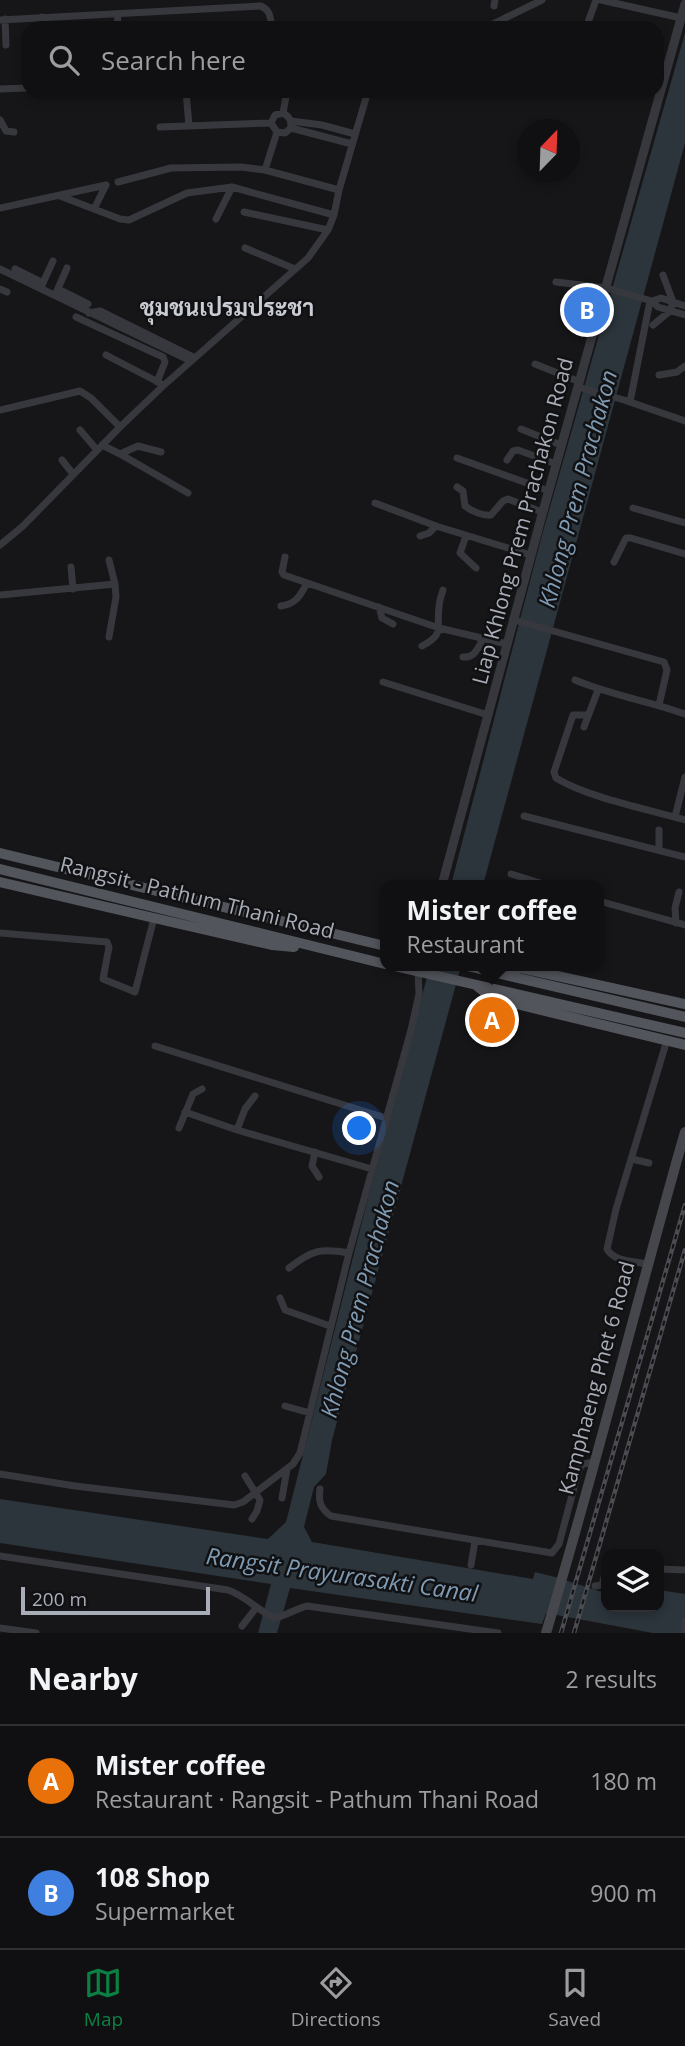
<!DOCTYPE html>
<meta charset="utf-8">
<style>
:root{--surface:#101012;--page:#19191b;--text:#f1f3f6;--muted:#9c9d9f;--line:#303032;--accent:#0b8043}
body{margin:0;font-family:"Open Sans",Sarabun,sans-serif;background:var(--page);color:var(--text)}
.controls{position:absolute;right:21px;bottom:21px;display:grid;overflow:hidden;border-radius:14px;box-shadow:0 4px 10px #0003}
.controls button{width:63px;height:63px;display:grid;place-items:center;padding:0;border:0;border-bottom:2px solid var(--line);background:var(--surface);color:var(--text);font:35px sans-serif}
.compass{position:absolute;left:517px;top:119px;width:63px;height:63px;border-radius:50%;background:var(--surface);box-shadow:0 4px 10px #0003;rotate:23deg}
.scale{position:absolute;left:21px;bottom:18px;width:189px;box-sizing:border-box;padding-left:7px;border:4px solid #a8adb8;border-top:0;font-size:19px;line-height:24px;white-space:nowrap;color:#a8adb8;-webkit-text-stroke:5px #111113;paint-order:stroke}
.you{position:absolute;left:360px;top:1129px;width:24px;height:24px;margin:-18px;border:5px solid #fff;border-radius:50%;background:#1a73e8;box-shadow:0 0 0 10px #1a73e833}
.badge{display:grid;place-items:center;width:46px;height:46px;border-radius:50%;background:var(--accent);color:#fff;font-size:23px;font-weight:700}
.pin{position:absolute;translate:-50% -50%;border:4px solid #fff;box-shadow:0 2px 7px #0006}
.popup{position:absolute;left:380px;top:880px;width:224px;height:91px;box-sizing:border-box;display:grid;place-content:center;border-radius:14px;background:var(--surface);filter:drop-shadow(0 2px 5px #0005);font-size:23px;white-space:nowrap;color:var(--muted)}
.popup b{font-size:26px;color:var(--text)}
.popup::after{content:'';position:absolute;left:50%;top:100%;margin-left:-14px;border:14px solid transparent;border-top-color:var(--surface)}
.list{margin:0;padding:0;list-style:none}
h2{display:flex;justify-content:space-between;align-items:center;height:91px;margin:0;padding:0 28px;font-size:30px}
h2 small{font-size:23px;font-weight:400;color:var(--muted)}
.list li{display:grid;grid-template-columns:46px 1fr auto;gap:21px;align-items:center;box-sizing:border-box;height:112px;padding:0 28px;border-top:2px solid var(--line)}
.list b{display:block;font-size:26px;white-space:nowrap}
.list p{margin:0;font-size:23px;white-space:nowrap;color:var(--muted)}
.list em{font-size:23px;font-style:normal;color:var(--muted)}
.icon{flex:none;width:38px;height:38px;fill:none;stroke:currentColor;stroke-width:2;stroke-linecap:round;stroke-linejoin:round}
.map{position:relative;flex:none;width:685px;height:1633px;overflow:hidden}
.search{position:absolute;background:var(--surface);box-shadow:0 4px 10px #0003;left:21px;right:21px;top:21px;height:77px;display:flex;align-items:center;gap:18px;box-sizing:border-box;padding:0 24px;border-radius:21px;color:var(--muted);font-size:26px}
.sheet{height:315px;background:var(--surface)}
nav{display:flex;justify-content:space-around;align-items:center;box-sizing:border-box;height:98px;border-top:2px solid var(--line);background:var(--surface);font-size:19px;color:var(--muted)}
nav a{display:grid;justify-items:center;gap:4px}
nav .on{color:var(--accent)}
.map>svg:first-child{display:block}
</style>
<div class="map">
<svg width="685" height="1633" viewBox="0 0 685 1633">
<rect width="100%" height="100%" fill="#161618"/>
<!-- water -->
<path fill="#2c353c" d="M685,33V143L483,885H451L542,535Z
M430,966H461L332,1440L326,1474L314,1487L304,1527L312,1542L533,1579L535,1572L555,1577L602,1592L606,1589V1607H659V1590L685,1594V1633H653L546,1613L542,1624L290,1588L277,1633H258L271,1584L0,1543V1499L268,1539L286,1522L369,1194Z"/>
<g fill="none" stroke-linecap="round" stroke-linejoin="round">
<!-- minor -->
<path stroke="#37383d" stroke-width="7" d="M601,0L681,18
M494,6L495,0
M42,17L43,28
M5,19L6,45
M0,20L261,6C271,11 270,17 272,28
M117,28L118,14
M485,28L542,0
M586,28L596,0
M0,89L28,88
M186,91L189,126
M283,113L287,91
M0,120L6,131L14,132
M291,121L322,125L355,134
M160,127L271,123
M291,128C291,120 290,117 283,113L275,115L271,123L277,132L285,133L291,128L352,144
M265,170L277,132
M118,182L171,168L241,167L265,170L339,190
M60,196L120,219L129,220L187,193L232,187L334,215
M0,208L106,185
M94,209L106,185
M244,212L328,230
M216,219L232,187
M245,248L295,269
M0,269L191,361
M15,269L43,283
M556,282L606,288L652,301L658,307L685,315
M42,285L53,261
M0,289L7,292
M58,289L88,304
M56,293L67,268
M652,301L661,298L685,306
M89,313L100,311L195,358
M76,317L163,357L165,362L157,382
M653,325L670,311L673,302L663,275
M106,355L160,383
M535,364L580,382
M659,375L677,372L685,366
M578,387L624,400L685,421
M630,402L650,301
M0,410L80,391L91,398L120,427
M521,429L561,445
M80,430L97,450
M102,445L120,454L138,446L161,452
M120,454L188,493
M457,458L549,491
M62,460L73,474
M507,460L513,451L518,450L556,464
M457,487L463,491L465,506C471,511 483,516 491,515L503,501L508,499L542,512
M375,503L436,526L531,555
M633,508L685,523
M420,536L429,533L436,526
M466,536L460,553L476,568
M0,545L23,526L120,427L163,386L308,258L328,230L334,215L339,190L368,91
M285,557L282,572L284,575L439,628L507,644
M614,562L626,538H631L685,554
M71,567L73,589
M0,595L115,584L109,560
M281,606C296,604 300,596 307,583
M379,607L382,618L393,624
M514,620L664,662L667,670L659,705
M109,637L116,597L115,584
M422,646C445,634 436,629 439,607C439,602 441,596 443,590
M463,657C475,658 477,649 483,639
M575,680C611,695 648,701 685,714
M383,682L488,715
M588,715H573L554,772L556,778C589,798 647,809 685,820
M584,727L598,690
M524,816L685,857
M675,817L685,777
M659,850V830
M511,874L547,885
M599,901L685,925
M676,923L675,908L679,892
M0,933L107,942L109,947L103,979L135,992L154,918
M155,1046L386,1118
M185,1112L237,1130L372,1169
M179,1128L193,1094L202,1089
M237,1130L245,1109L255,1096
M315,1152L312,1166L319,1177
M632,1159L649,1163
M647,1264C634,1261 614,1262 607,1249L616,1209L667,1040
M289,1268C312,1250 320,1248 349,1253
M280,1298L285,1310L330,1326
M285,1406L310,1413
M0,1474L75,1486L234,1505L243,1502L293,1464L300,1453L349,1253L411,1030L419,994L418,971
M245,1476L260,1500L257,1511L252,1519
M320,1489C318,1502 321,1509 331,1516L552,1553L559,1544L579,1469L583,1464L594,1462
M282,1498L287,1469
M0,1556L228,1590C246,1596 257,1610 274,1618C286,1616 295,1609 307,1606L498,1633
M471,1565L475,1541
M659,1569L685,1570
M595,1586L602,1585L604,1577H606
M242,1626L256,1608
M0,1628L36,1633
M684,1633L685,1621"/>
<!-- tertiary -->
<path stroke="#37383d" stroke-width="9" d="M442,885L542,515L685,4"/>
<!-- secondary -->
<path stroke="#45474d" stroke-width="10" d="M546,1633C596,1467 637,1299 685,1132"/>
<!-- primary -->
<path stroke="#53555c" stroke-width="10" d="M0,853L385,946
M0,869L385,964
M0,882L154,918L272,945L294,947
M394,966L685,1033
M467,966L685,1017
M490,967L521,968L685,1004
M477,986L488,995L504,1001L685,1045"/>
<!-- rail casing -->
<g stroke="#4a4c52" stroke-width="4.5">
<path id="rail" d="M561,1633L685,1205
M574,1633L685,1250"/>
</g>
<!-- rail -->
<use href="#rail" stroke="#111113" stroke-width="2" stroke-dasharray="5" stroke-linecap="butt"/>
</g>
<g text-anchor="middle" stroke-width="5" stroke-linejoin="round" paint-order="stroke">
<!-- street labels -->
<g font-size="21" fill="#a8adb8" stroke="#111113">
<text transform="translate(523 521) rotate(-75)" y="7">Liap Khlong Prem Prachakon Road</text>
<text transform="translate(197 898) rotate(14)" y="7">Rangsit - Pathum Thani Road</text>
<text transform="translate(597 1378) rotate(-75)" y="7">Kamphaeng Phet 6 Road</text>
</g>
<!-- neighbourhood labels -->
<g font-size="23" font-weight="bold" fill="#c9ccd4" stroke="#111113">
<text x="227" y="316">ชุมชนเปรมประชา</text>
</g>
<!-- water labels -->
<g font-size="23" font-style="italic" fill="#7f9bb3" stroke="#111113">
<text transform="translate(578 489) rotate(-75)" y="8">Khlong Prem Prachakon</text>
<text transform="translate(360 1299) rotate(-75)" y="8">Khlong Prem Prachakon</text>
<text transform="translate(342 1575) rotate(8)" y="8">Rangsit Prayurasakti Canal</text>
</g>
</g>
</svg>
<div class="controls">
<button><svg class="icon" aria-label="layers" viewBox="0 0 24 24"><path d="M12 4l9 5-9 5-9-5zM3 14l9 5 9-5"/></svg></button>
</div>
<svg class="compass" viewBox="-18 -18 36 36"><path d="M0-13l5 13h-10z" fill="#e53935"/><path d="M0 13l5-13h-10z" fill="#9c9d9f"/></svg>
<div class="scale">200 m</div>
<div class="you"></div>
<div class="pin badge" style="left:492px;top:1020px;background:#e8710a">A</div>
<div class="popup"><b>Mister coffee</b>Restaurant</div>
<div class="pin badge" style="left:587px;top:310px;background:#3f7fe0">B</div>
<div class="search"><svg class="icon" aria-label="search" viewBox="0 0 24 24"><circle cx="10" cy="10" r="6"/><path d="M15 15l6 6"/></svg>Search here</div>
</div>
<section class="sheet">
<h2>Nearby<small>2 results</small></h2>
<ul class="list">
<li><span class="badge" style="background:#e8710a">A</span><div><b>Mister coffee</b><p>Restaurant · Rangsit - Pathum Thani Road</p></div><em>180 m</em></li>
<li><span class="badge" style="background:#3f7fe0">B</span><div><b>108 Shop</b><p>Supermarket</p></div><em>900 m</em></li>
</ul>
</section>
<nav>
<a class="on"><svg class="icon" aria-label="map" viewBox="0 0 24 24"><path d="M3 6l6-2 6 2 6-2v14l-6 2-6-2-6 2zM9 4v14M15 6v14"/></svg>Map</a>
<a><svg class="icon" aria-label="directions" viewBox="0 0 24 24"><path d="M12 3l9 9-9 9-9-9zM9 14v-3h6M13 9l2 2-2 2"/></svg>Directions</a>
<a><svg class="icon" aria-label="saved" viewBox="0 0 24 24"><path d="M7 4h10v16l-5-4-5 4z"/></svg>Saved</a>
</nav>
